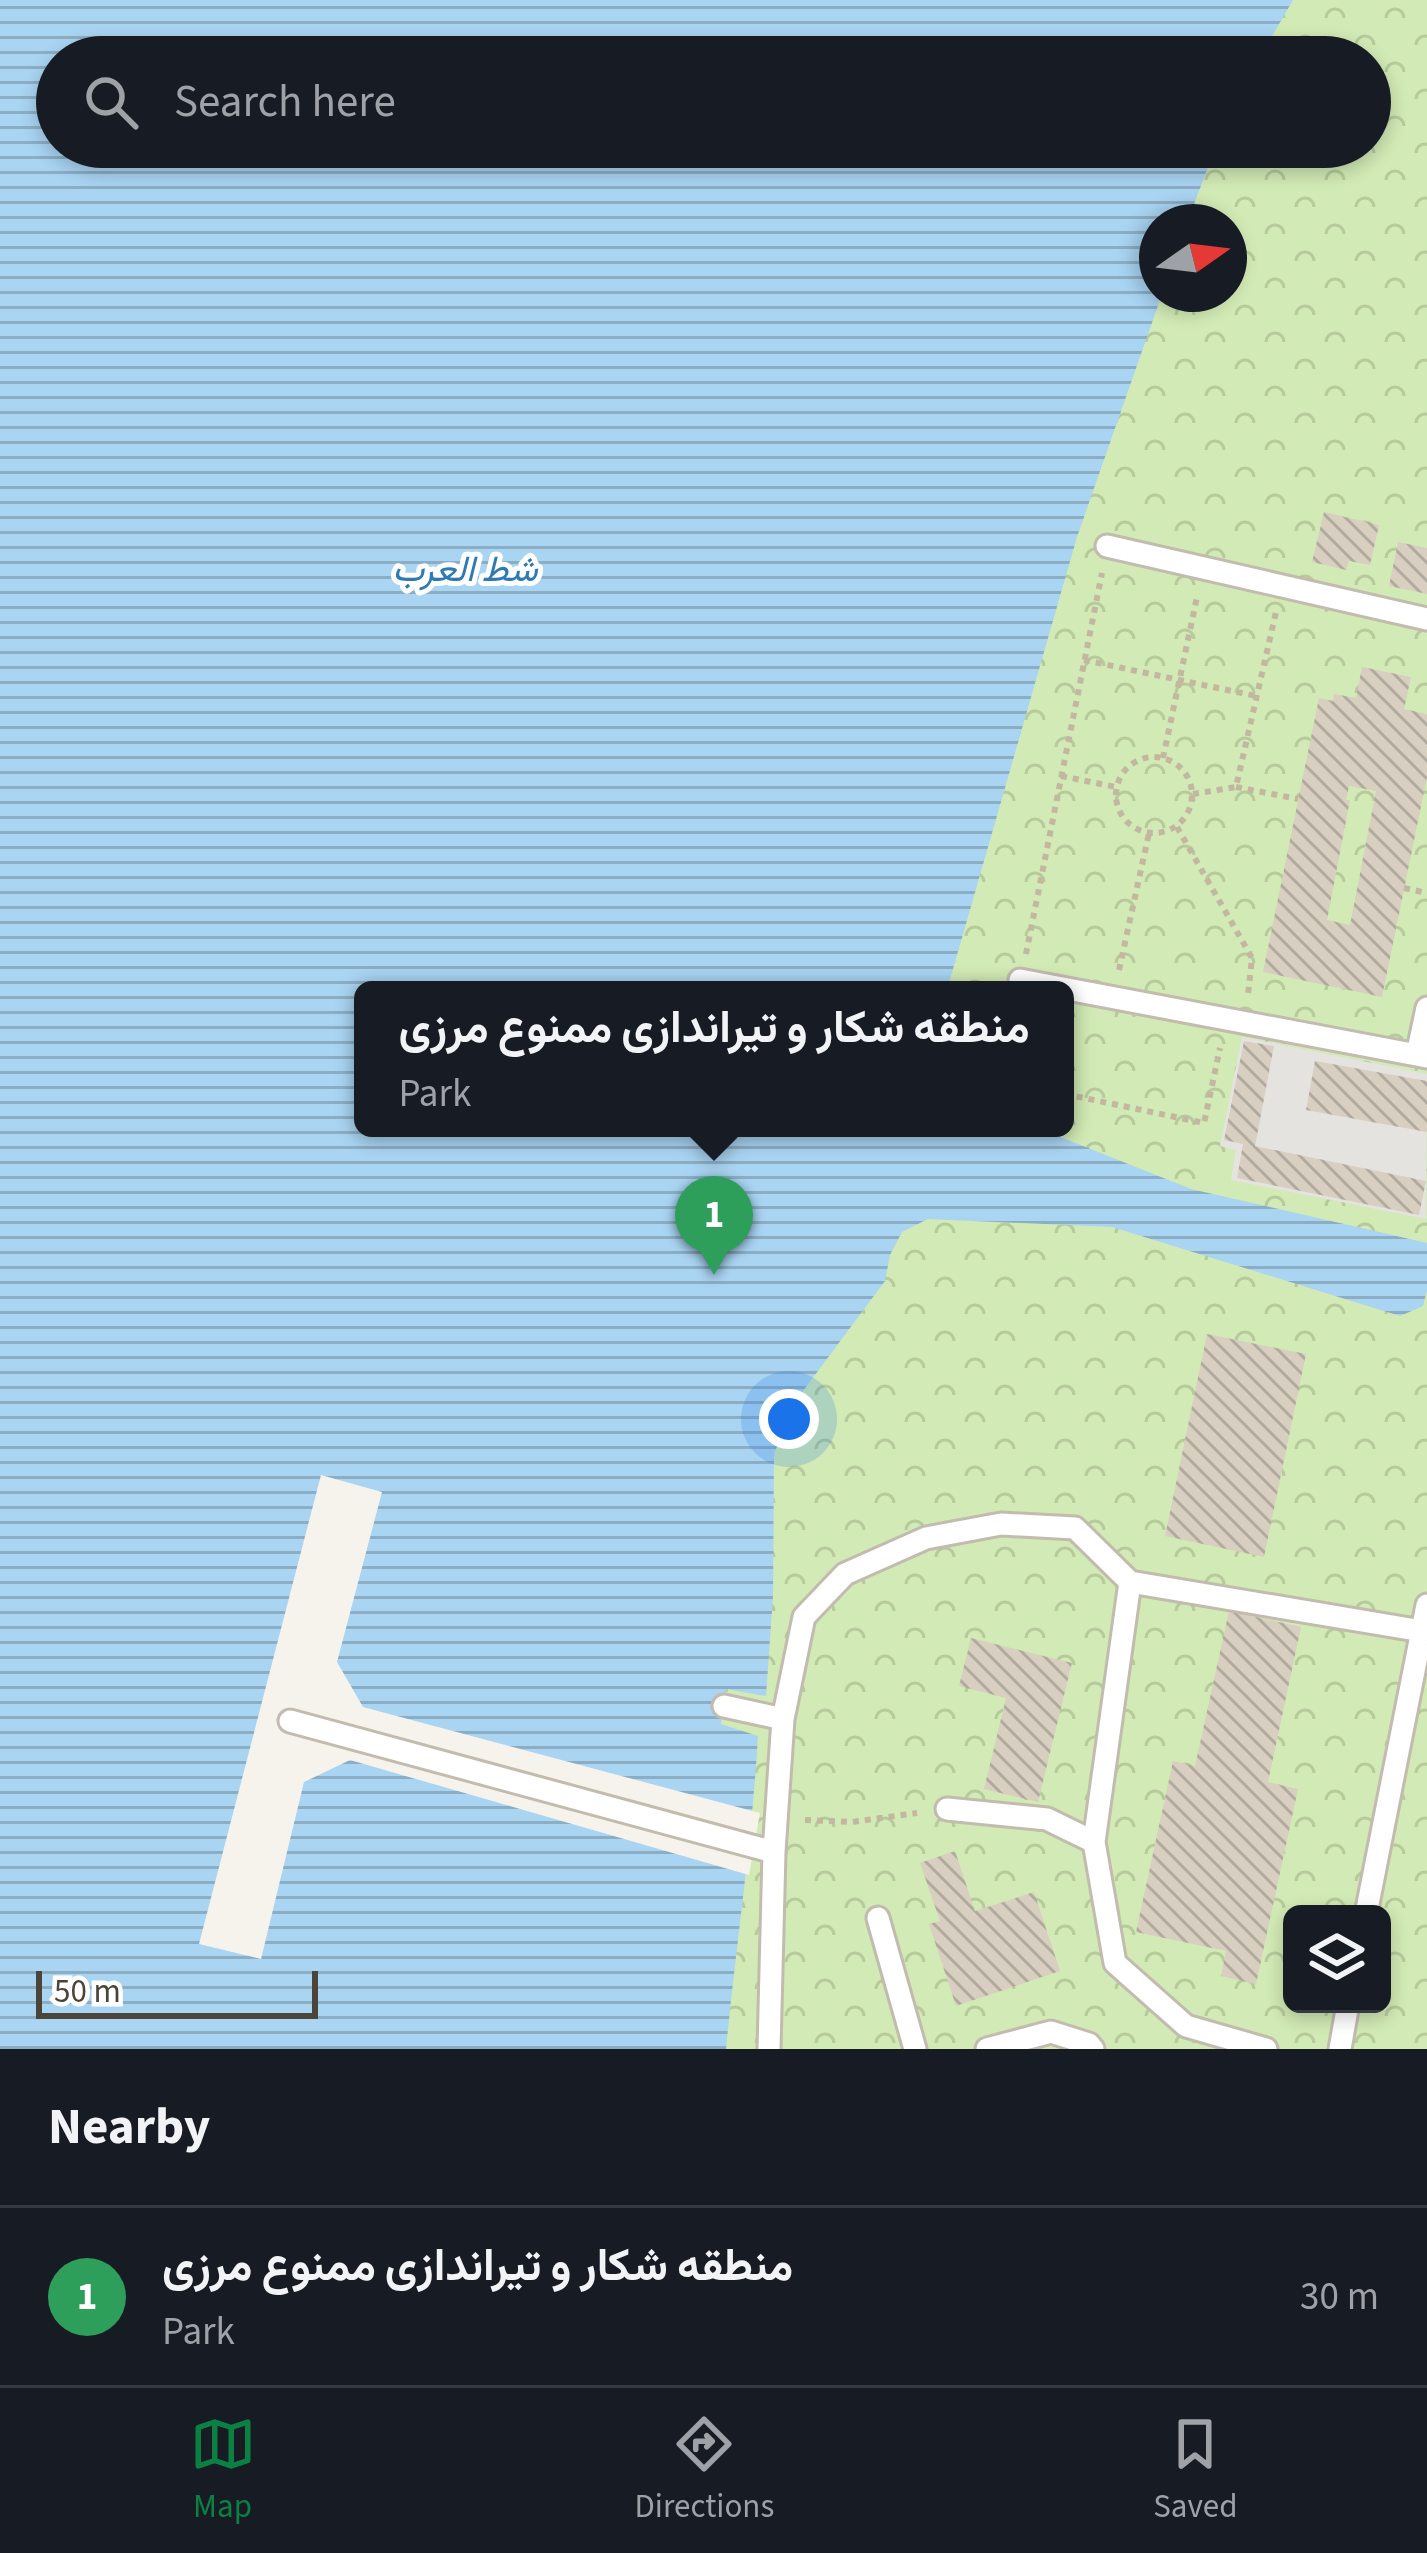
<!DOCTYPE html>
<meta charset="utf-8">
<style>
:root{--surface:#171b24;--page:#20242c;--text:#f1f3f6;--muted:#9ea1a6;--line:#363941;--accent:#0b8043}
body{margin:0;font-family:"Source Sans 3",Vazirmatn,sans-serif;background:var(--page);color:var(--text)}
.controls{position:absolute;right:36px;bottom:36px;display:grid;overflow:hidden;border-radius:18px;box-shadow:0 6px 18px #0003}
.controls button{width:108px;height:108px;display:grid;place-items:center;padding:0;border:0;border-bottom:3px solid var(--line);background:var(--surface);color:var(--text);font:60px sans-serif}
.compass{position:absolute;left:1139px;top:204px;width:108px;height:108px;border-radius:50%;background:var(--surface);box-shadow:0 6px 18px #0003;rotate:76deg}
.scale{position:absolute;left:36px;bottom:30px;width:282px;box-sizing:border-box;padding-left:12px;border:6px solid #4b4439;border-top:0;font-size:33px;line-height:42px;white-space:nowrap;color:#4b4439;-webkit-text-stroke:9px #fff;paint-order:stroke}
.you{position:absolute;left:789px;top:1419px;width:42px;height:42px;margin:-30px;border:9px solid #fff;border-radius:50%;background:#1a73e8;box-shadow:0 0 0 18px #1a73e833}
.badge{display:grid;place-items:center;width:78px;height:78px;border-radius:50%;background:var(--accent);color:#fff;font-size:39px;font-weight:700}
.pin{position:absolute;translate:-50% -99px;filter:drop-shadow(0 3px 6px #0008)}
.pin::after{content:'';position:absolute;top:63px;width:42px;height:36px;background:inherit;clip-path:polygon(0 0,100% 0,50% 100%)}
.popup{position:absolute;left:354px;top:981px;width:720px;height:156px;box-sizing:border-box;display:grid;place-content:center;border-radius:18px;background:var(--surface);filter:drop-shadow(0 3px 9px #0005);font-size:39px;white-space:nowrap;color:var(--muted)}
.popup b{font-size:45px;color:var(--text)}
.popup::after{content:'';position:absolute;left:50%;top:100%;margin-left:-24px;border:24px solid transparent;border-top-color:var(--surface)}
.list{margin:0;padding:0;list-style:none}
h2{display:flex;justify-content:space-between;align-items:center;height:156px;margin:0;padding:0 48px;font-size:51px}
h2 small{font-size:39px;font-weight:400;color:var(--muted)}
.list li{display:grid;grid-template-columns:78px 1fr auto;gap:36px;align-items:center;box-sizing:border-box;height:180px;padding:0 48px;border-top:3px solid var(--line)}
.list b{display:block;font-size:45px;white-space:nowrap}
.list p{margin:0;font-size:39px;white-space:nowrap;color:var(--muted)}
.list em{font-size:39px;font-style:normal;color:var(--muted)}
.icon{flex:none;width:66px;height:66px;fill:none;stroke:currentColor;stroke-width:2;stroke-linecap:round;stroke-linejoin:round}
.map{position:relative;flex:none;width:1427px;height:2049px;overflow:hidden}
.search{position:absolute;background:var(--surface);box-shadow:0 6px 18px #0003;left:36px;right:36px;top:36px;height:132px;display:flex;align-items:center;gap:30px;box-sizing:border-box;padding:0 42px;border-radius:66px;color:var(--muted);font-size:45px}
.sheet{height:336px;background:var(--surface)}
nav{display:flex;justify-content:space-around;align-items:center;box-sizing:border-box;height:168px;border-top:3px solid var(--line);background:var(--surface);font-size:33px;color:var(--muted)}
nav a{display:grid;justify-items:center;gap:6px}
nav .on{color:var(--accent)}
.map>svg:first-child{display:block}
</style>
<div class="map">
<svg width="1427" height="2049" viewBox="0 0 1427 2049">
<defs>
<pattern id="park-crowns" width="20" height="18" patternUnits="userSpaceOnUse" patternTransform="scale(3)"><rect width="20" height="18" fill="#d2eab5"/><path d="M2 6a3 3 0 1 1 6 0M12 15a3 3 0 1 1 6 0" fill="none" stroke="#b6ca9c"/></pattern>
<pattern id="water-rules" width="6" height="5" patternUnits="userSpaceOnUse" patternTransform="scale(3)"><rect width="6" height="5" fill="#a9d4f2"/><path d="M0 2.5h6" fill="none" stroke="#8caec5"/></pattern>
<pattern id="building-back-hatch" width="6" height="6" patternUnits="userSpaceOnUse" patternTransform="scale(3)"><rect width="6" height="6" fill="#d8cfc1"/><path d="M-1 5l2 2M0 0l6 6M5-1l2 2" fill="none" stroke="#b1aa9e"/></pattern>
</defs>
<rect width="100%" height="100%" fill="#f6f3ec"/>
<!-- park -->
<path fill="url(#park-crowns)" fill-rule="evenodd" d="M195,0H1427V2049H0L150,147H1370V57H178ZM1157,222H1229V294H1157ZM363,990H1065V1128H363ZM1292,1914H1382V2004H1292Z"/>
<!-- parking -->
<path fill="#e5e3e0" d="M1242,1037L1427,1074L1426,1219L1231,1180L1236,1150L1220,1146Z"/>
<!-- water -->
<path fill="url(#water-rules)" d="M0,0H1293L1260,57H57V147H1216L1187,222H1157V294H1162L1077,537L947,990H363V1128H1038L1191,1189L1427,1243V1290L1423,1306L1400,1316L1112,1227L928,1219L902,1232L890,1255L885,1281L803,1391L774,1453L773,1596L766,1696L726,1689L721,1724L758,1736C752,1841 736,1945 726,2049H0Z"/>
<!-- pier -->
<path fill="#f6f3ec" d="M321,1475L382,1492L337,1662L363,1707L760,1813L749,1875L350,1760L304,1782L261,1959L199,1944Z"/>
<!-- building -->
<path fill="url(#building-back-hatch)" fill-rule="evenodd" d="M1324,512L1379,525L1370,565L1349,561L1346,570L1312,562Z
M1398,542L1427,548V594L1389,586Z
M1362,667L1411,677L1404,709L1427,714V777L1382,997L1263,972L1319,698L1333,701L1334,694L1356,698ZM1349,786L1376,791L1350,925L1327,920L1350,800H1346Z
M1244,1041L1274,1046L1255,1146L1426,1181L1419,1215L1237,1178L1243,1144L1224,1140Z
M1315,1061L1427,1081V1132L1306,1110Z
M1207,1334L1306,1354L1264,1557L1165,1536Z
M1229,1611L1301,1627L1268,1782L1298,1789L1256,1984L1221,1976L1226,1951L1136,1932L1173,1761L1195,1766Z
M971,1638L1072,1663L1038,1802L984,1789L1006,1698L959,1686Z
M955,1851L975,1911L1034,1892L1060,1971L956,2006L929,1924L940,1921L920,1863Z"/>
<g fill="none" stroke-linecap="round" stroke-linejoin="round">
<!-- lane casing -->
<g stroke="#c2bbae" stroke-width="27">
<path id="lane" d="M1107,546L1427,619
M1020,980L1427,1057
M1417,1055L1427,1008
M1130,1582L1422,1631
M724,1706L783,1719
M290,1721L774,1852
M947,1809L1047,1819L1094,1842
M1366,1914L1427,1605
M878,1918L915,2049
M769,2049L774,1852L783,1719L804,1617L845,1574L926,1538L1001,1524L1075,1528L1130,1582L1094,1842L1115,1963L1186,2026L1266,2049
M987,2049L1051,2032L1089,2044L1093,2049
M1340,2049L1348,2004"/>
</g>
<!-- path -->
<path stroke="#c4b79f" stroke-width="6" stroke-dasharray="6 6" stroke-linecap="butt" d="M1084,660L1256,696
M1116 795a38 38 0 1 1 76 0a38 38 0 1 1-76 0Z
M1163,758L1197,597
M1061,776L1116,787
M1236,787L1298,799
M1193,794L1236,787L1276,612
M1177,827L1252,958L1248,995
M1404,888L1427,893
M1026,954L1102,573
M1119,970L1149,833
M1065,1094L1204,1123L1220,1048
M805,1820L852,1822L917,1813"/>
<!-- lane -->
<use href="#lane" stroke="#fff" stroke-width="21"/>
</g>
<g text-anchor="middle" stroke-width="10" stroke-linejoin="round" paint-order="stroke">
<!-- water labels -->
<g font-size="36" font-style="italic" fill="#2e7ab2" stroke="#fff">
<text x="465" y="581">شط العرب</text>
</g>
</g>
</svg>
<div class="controls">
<button><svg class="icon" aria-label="layers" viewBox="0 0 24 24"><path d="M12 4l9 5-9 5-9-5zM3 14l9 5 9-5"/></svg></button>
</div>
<svg class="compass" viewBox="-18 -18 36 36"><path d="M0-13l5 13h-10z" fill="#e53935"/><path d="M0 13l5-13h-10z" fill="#9ea1a6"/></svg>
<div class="scale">50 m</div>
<div class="you"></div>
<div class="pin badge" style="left:714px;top:1275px;background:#2e9e5b">1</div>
<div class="popup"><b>منطقه شکار و تیراندازی ممنوع مرزی</b>Park</div>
<div class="search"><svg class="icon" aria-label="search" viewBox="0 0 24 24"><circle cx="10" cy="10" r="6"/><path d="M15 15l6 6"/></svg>Search here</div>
</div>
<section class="sheet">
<h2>Nearby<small></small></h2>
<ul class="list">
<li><span class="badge" style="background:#2e9e5b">1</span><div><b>منطقه شکار و تیراندازی ممنوع مرزی</b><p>Park</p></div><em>30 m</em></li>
</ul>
</section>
<nav>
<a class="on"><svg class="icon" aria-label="map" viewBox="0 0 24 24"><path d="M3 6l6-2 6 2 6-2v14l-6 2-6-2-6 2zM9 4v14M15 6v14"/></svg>Map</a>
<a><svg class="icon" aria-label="directions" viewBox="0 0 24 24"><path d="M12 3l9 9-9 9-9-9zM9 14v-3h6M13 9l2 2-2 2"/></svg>Directions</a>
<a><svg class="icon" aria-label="saved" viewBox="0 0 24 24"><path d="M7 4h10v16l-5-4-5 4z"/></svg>Saved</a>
</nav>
